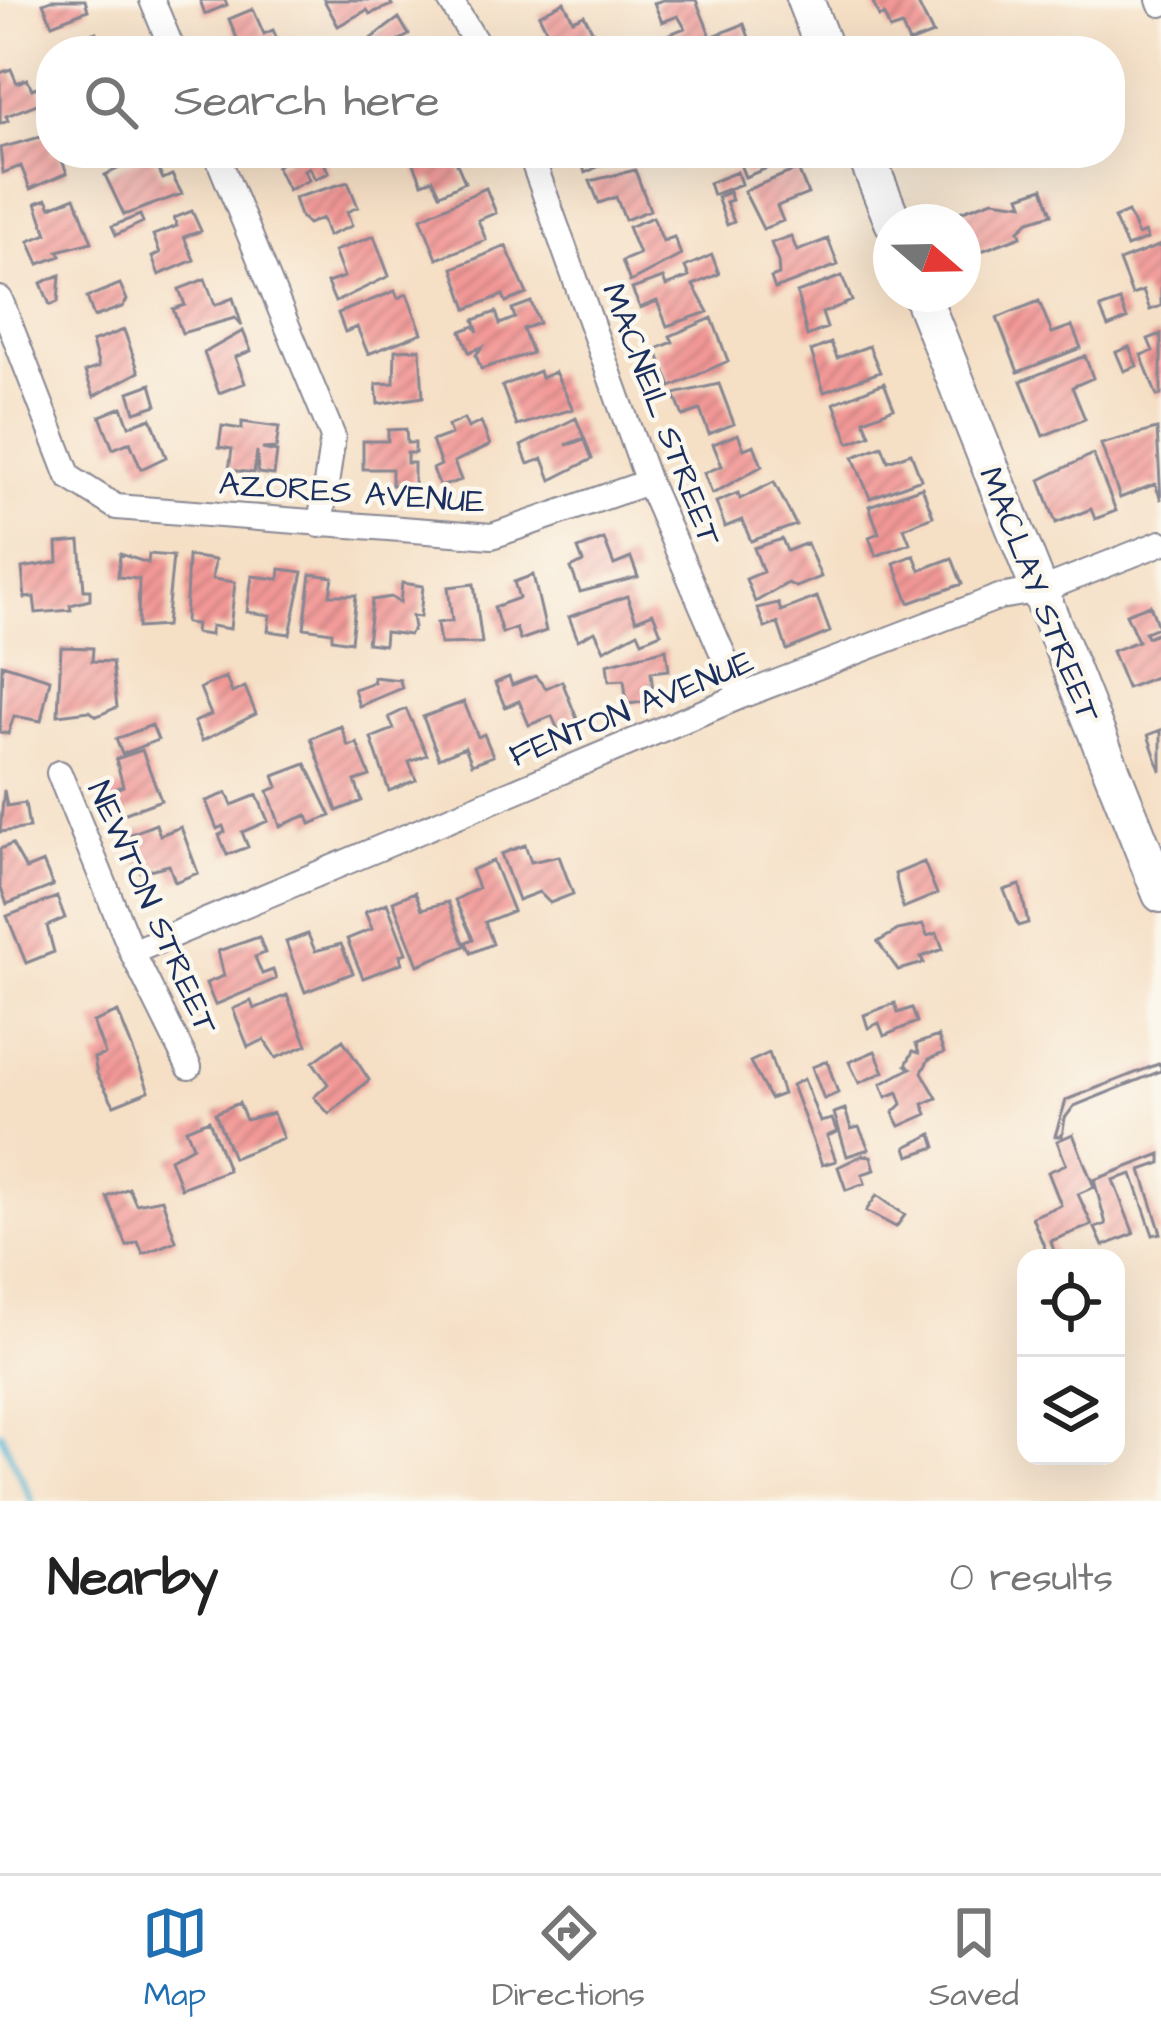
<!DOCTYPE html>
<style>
:root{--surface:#fff;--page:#f2f2f2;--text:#222;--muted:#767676;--line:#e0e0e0;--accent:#1f6fb2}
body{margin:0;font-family:"Architects Daughter",sans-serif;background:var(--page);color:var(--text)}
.controls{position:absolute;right:36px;bottom:36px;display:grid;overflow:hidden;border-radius:24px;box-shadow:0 12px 48px #0002}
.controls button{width:108px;height:108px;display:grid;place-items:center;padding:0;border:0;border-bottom:3px solid var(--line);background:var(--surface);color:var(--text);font:60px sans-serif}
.compass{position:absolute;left:873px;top:204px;width:108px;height:108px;border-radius:50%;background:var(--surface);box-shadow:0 12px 48px #0002;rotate:110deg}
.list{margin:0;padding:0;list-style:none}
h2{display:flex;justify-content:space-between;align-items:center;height:156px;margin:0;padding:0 48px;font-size:51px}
h2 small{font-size:39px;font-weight:400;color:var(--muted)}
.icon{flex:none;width:66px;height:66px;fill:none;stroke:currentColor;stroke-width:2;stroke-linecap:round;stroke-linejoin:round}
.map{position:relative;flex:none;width:1161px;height:1501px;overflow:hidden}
.search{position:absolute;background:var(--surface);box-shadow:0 12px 48px #0002;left:36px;right:36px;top:36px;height:132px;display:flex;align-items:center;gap:30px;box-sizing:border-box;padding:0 42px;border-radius:48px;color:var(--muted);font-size:45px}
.sheet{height:372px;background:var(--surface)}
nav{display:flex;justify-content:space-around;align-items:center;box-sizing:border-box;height:168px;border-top:3px solid var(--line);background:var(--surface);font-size:33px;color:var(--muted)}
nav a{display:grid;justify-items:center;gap:6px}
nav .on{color:var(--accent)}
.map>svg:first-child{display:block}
</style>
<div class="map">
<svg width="1161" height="1501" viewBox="0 0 1161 1501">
<defs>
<pattern id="building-hatch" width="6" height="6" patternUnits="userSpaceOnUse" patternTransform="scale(3)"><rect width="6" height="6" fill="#f39997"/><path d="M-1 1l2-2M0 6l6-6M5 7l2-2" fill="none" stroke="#c47d7e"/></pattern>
</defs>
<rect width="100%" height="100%" fill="#fbf7ec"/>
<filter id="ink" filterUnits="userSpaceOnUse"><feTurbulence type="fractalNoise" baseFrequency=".00833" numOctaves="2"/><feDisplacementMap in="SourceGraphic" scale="24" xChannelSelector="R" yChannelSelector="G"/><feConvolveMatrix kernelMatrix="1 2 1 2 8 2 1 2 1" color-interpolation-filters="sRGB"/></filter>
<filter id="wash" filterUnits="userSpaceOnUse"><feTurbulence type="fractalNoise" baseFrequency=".004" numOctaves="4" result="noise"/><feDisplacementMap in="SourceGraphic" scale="48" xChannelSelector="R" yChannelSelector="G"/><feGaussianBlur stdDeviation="2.7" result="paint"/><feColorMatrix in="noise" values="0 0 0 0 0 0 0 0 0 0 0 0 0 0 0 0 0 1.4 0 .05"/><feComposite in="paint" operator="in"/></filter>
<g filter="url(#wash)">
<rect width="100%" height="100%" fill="#f5dfc5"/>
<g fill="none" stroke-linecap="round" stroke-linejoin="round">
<!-- stream -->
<path stroke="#53b4d2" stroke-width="6" d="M0,1432L32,1501"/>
</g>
<g id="blocks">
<!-- building -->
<path fill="url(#building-hatch)" d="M51,0H85L88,10L52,24L43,3Z
M200,0H225L227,5L205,14Z
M324,0H389L392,5L370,14L367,10L338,26Z
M663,0H696L711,37L744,24L754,51H673L667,35L685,28L678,16L662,22L654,3Z
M872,0H916L933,34L909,43L902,26L890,30L884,15L879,17Z
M564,2L573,20L584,15L594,34L561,51H536L534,47L551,39L539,15Z
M253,9L264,34L273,30L278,41L263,51H225L238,41L229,19Z
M399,18L409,35L398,41L402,48L411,42L416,51H354Z
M96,32L104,51H61L59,47Z
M11,69L17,83L27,79L32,89L39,86L45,101L6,116L8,121L0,124V73Z
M51,134V153H59L67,173L30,189L21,166L3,173L0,148Z
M151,153L163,179L172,175L182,194L124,215L105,175Z
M290,153H330L323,161L329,173L315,179L309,168L304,170L309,180L288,190L276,166L292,158Z
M426,153H462L454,157L465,182L440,194L433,179L422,183L412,159Z
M579,153H623V154L585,173Z
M715,153H794L795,157L745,177L736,154L719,161Z
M798,169L808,194L777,206L783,221L763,229L744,191Z
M635,170L650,210L625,220L616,197L599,203L590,181Z
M737,172L741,184L713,195L709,183Z
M348,182L358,207L347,212L352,226L328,236L322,218L308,224L300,216L294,198Z
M486,188L496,213L478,220L486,240L437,259L421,218Z
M1043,188L1052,214L1029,221L1019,230L1021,236L976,253L960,212L993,200L1023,204L1020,196Z
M729,192L732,200L726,202L734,222L727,225L717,197Z
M75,197L92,242L58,251L61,256L39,264L29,241L47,234L36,203L47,199L51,207Z
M192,211L201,231L184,237L194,260L159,275L152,257L160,253L153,235L177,226L174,218Z
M1128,212L1138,235L1145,232L1147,239L1127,247L1114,218Z
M140,215L143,222L116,235L112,226Z
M653,217L663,241L674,237L681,255L630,282L622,261L639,254L628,227Z
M374,236L389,276L335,302L327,283L344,277L334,251Z
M791,236L797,251L828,239L838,265L775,289L771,278L779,275L778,262L771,243Z
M1161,245V306L1150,310L1143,291L1132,295L1119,261Z
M506,246L527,294L506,302L503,295L467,309L453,268Z
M712,255L719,274L693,285L708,312L667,326L657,301L640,308L632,289L663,278L666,286L689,277L685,267Z
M60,275L58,302L50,305L41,283Z
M842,276L852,301L822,313L827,328L807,336L797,293Z
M205,279L215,305L233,298L242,326L235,318L182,333L173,309L185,305L179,289Z
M120,284L127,300L122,307L94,317L87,297Z
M395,291L398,298L407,294L422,333L368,354L357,327L345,332L338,313Z
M1039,301L1052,333L1072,326L1081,348L1018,372L997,318Z
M1120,301L1127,319L1108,327L1100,308Z
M531,302L539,323L523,329L532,353L481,369L476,355L482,347L469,352L461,331L474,326L478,332L474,320L496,312L500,324L515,318L512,309Z
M712,318L728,361L671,387L656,349L673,342L670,336Z
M124,330L139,372L94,396L85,372L99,367L92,342Z
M243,331L251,351L235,357L245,383L219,393L204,353Z
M1161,334V395L1157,396L1141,355L1153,351L1148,339Z
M831,343L837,358L869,346L880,372L824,392L811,351Z
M1129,347L1137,366L1124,371L1116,352Z
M420,349L423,397L378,404L376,384L394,383L395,350Z
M1085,356L1093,378L1072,387L1085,419L1043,436L1021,381Z
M539,371L541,378L555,372L573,409L517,426L502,386Z
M884,383L894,408L864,420L870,435L849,443L834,403Z
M151,384L157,405L135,412L129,392Z
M719,384L734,424L709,434L700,410L683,416L674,394Z
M122,407L129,426L151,418L166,457L141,469L130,442L113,449L100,416Z
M576,418L584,438L566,445L585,440L592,459L551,480L543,459L528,464L521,446Z
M464,419L468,428L481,422L490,445L454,462L461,480L440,487L433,469L441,465L432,441L451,434L448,426Z
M242,422L279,427L276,448L262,449L277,452L274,475L258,473L257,451L254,473L229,470L232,449L219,447L222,426L242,429Z
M406,429L407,443H415V453H407V463H414V485H392V469H363V441H388V430Z
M1157,429L1161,500L1155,484L1120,498L1101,444Z
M738,434L744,449L754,445L762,466L712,494L704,473L722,466L713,444Z
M882,446L888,461L911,453L921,479L870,498L853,457Z
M1093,454L1116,511L1095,519L1091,509L1056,523L1040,480Z
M774,482L796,525L751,541L742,520L725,527L716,502L738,493L740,499Z
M922,487L933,516L904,528L910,543L876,556L869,537L879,533L869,506Z
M604,539L614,565L631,558L638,577L580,592L571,568L583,562L578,549Z
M782,539L787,551L807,543L821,577L796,587L788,583L755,602L746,579L763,572L754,548Z
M80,541L84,590H90V600L70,605L71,610L36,613L34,597L25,598L22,568L58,562L57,543Z
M120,554L148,563L149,554L173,556L166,626L138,628L139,579L118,577Z
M914,555L920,570L952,558L962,584L909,603L894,563Z
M188,556L215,560L212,579L235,582L230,629L211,626L210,635L195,633L196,624L185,623Z
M280,569L303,572L290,634L268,631L270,615L247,612L252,576L279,579Z
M311,574L333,577L330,595H356L351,642L332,639V632L304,628Z
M533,575L546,631L520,640L516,628L502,633L494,607L519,598L514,582Z
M402,583L423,586L420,617L412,616L414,628L409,635L385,632L384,645L367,643L372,600L391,597L400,603Z
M474,584L482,643L440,644L437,623L452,621L448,587Z
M627,596L636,620L653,613L661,633L642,641L638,632L604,650L595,631L578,640L569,617Z
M817,597L830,632L787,650L778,623L765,628L757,608L778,603L781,611Z
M1150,605L1158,627L1145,632L1147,637L1159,632L1161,637V675L1127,688L1112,651L1138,641L1126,614Z
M61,647L93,648L92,661L112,662L117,707L97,716L89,711L58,715Z
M666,649L669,670L651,672L654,701L627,704L624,680L609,681L607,664Z
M2,664L50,679L41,721L14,716L8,734L0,732Z
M535,676L546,688L562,681L579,724L559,732L552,716L529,725L519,701L505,707L495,683L509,677L512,685Z
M226,677L232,693L245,687L256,714L202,741L194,722L211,715L200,688Z
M373,677L400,680L402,688L359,706L354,689L374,682Z
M464,702L478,737L484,734L493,756L472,764L465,747L439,758L423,717Z
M406,709L427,755L409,762L416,780L389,791L371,738L394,729L389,717Z
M152,725L158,740L122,754L116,739Z
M341,726L348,746L357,743L370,776L355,781L362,801L337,811L311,738Z
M1161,730V770H1160L1148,735Z
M142,750L161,800L115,817L105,793L123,786L116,759Z
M306,764L331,816L310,824L307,815L280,826L268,791L278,787L274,776Z
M4,790L7,806L25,803L29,828L0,832Z
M227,793L232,805L257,795L268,821L242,832L248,847L227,855L219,835L225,832L223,826L217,829L206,801Z
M156,824L160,835L181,827L198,873L175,882L169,865L141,872L128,835Z
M12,844L26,869L43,862L53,886L7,904L0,886V849Z
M525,845L531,862L559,856L573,894L550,903L539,892L518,900L501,854Z
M493,861L513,911L485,922L493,944L471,953L466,942L473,939L455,900L478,888L471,870Z
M924,862L937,894L903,908L895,874Z
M1020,885L1028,923L1018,926L1004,890Z
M415,892L422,909L448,902L465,946L418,965L393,901Z
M57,897L65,918L47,926L54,952L26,963L7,916Z
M387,903L406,953L400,955L402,963L363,978L347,939L372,929L365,912Z
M923,925L927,936L937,933L943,949L921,957L924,963L898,970L878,942L898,930Z
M308,934L315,951L341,944L353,973L305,992L286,942Z
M259,937L265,953L255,957L262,974L273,970L276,979L215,1005L206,983L224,976L218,951Z
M287,995L307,1045L276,1058L264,1040L248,1047L233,1009L251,1001L254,1009Z
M895,1003L898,1013L912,1008L917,1022L884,1036L879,1023L868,1028L864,1015Z
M118,1012L149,1091L114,1105L97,1074L94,1058L105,1054L93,1022Z
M938,1036L944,1053L929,1059L922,1072L937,1098L923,1104L927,1114L900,1126L893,1113L902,1104L898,1092L886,1097L881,1084L911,1068L906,1065L913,1051L919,1053L916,1044Z
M343,1040L369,1080L329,1114L314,1097L328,1084L313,1062Z
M875,1051L884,1072L859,1083L849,1062Z
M769,1053L783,1094L770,1099L750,1062Z
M827,1061L838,1093L824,1099L812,1067Z
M1161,1063V1071L1074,1106L1065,1118L1062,1136H1055L1066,1100Z
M804,1079L820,1122L832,1119L837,1132L827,1136L836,1161L822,1165L792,1085Z
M239,1103L246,1120L273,1113L283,1138L233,1158L215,1113Z
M845,1109L851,1129L859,1127L869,1149L847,1156L834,1113Z
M209,1120L228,1170L181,1188L170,1159L193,1146L186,1129Z
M932,1134L936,1147L909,1156L906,1147Z
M1073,1134L1094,1187L1078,1194L1092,1225L1051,1241L1056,1258H1049L1032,1217L1061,1205L1048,1172L1066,1164L1057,1141Z
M1161,1154V1163L1141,1170L1161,1233L1153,1235L1132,1174L1113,1180L1134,1234L1103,1246L1095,1228L1106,1224L1094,1180Z
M863,1155L871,1156L875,1170L862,1174L865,1183L846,1190L838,1167Z
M129,1188L136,1204L162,1199L176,1241L143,1254L138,1242L127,1246L107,1197Z
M877,1195L905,1215L896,1227L866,1211Z"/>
</g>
</g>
<g filter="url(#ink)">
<use href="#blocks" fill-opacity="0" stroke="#888792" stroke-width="3"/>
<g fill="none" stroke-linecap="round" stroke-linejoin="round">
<!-- street casing -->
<g stroke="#888792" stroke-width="28">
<path id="street" d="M152,0L173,51
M450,0L481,51
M1159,0L1161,4
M216,153L333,437L320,525
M530,153L648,482L741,696
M0,299L69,477L116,507L492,536L648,482
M59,773L132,952L189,1067
M132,952L741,696L999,597L1042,590L1161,543"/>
</g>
<!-- secondary casing -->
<g stroke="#888792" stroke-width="40">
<path id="secondary" d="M805,0L825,51
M865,153L893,222
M921,294L1161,894"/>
</g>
<!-- street -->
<use href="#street" stroke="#fff" stroke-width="24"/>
<!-- secondary -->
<use href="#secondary" stroke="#fff" stroke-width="36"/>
</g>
</g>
<g text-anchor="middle" stroke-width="9" stroke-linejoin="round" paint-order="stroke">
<!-- street labels -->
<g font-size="33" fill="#1b2f5e" stroke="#fbf7ec">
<text transform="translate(663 414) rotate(69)" y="12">MACNEIL STREET</text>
<text transform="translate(352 491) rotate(4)" y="12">AZORES AVENUE</text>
<text transform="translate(1041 594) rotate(68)" y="12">MACLAY STREET</text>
<text transform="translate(631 707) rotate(-22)" y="12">FENTON AVENUE</text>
<text transform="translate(154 907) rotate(66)" y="12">NEWTON STREET</text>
</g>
</g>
</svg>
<div class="controls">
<button><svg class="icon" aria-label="locate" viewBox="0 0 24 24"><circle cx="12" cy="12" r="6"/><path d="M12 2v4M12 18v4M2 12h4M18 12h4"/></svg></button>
<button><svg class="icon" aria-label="layers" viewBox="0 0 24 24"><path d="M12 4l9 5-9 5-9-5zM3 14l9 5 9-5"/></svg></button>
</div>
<svg class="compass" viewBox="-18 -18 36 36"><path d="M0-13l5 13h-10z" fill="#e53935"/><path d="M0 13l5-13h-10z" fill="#767676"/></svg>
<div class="search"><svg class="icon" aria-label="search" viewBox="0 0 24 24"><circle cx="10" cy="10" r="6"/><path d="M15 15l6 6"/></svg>Search here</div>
</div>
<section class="sheet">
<h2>Nearby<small>0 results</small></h2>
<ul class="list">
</ul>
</section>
<nav>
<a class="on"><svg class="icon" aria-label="map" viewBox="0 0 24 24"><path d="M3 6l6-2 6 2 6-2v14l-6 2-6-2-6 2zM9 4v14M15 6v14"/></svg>Map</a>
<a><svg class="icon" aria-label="directions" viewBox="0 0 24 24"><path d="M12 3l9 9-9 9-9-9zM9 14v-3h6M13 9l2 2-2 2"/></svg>Directions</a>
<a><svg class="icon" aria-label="saved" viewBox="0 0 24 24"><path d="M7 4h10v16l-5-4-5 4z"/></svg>Saved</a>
</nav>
